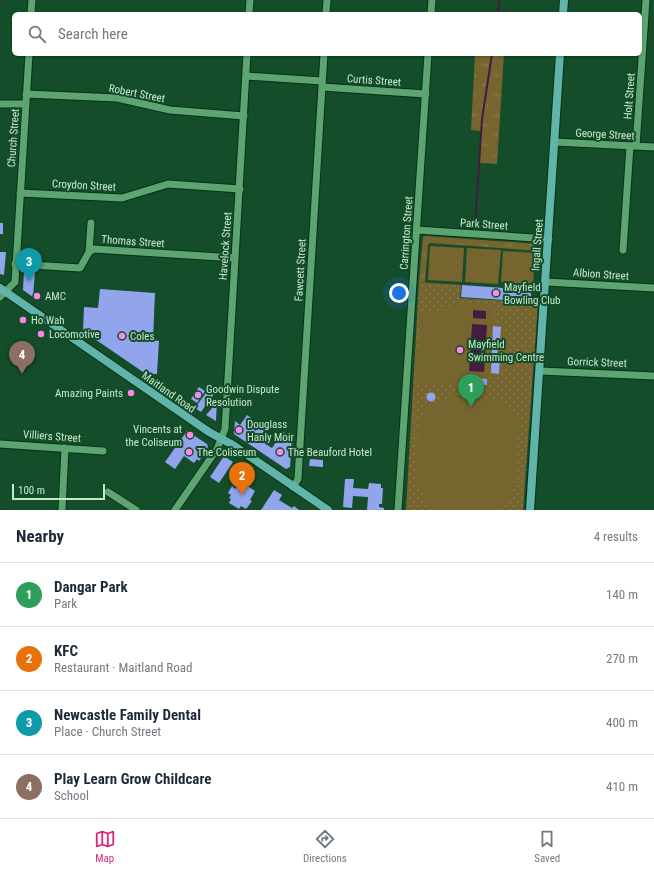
<!DOCTYPE html>
<meta charset="utf-8">
<style>
:root{--surface:#fff;--page:#f6f6f7;--text:#1f2937;--muted:#747a83;--line:#e0e1e3;--accent:#db2777}
body{margin:0;font-family:"Roboto Condensed",sans-serif;background:var(--page);color:var(--text)}
.scale{position:absolute;left:12px;bottom:10px;width:93px;box-sizing:border-box;padding-left:4px;border:2px solid #c5e9cd;border-top:0;font-size:11px;line-height:14px;white-space:nowrap;color:#c5e9cd;-webkit-text-stroke:3px #144d29;paint-order:stroke}
.you{position:absolute;left:399px;top:293px;width:14px;height:14px;margin:-10px;border:3px solid #fff;border-radius:50%;background:#1a73e8;box-shadow:0 0 0 6px #1a73e833}
.badge{display:grid;place-items:center;width:26px;height:26px;border-radius:50%;background:var(--accent);color:#fff;font-size:13px;font-weight:700}
.pin{position:absolute;translate:-50% -33px;filter:drop-shadow(0 1px 2px #0008)}
.pin::after{content:'';position:absolute;top:21px;width:14px;height:12px;background:inherit;clip-path:polygon(0 0,100% 0,50% 100%)}
.list{margin:0;padding:0;list-style:none}
h2{display:flex;justify-content:space-between;align-items:center;height:52px;margin:0;padding:0 16px;font-size:17px}
h2 small{font-size:13px;font-weight:400;color:var(--muted)}
.list li{display:grid;grid-template-columns:26px 1fr auto;gap:12px;align-items:center;box-sizing:border-box;height:64px;padding:0 16px;border-top:1px solid var(--line)}
.list b{display:block;font-size:15px;white-space:nowrap}
.list p{margin:0;font-size:13px;white-space:nowrap;color:var(--muted)}
.list em{font-size:13px;font-style:normal;color:var(--muted)}
.icon{flex:none;width:22px;height:22px;fill:none;stroke:currentColor;stroke-width:2;stroke-linecap:round;stroke-linejoin:round}
.map{position:relative;flex:none;width:654px;height:510px;overflow:hidden}
.search{position:absolute;background:var(--surface);box-shadow:0 1px 3px #0004;left:12px;right:12px;top:12px;height:44px;display:flex;align-items:center;gap:10px;box-sizing:border-box;padding:0 14px;border-radius:6px;color:var(--muted);font-size:15px}
.sheet{height:308px;background:var(--surface)}
nav{display:flex;justify-content:space-around;align-items:center;box-sizing:border-box;height:56px;border-top:1px solid var(--line);background:var(--surface);font-size:11px;color:var(--muted)}
nav a{display:grid;justify-items:center;gap:2px}
nav .on{color:var(--accent)}
.map>svg:first-child{display:block}
</style>
<div class="map">
<svg width="654" height="510" viewBox="0 0 654 510">
<defs>
<pattern id="grass-tufts" width="24" height="20" patternUnits="userSpaceOnUse"><rect width="24" height="20" fill="#76652f"/><path d="M3 7l-1-3M5 7V3M7 7l1-3M15 17l-1-3M17 17v-4M19 17l1-3" fill="none" stroke="#887b4c"/></pattern>
<pattern id="park-dots" width="8" height="8" patternUnits="userSpaceOnUse"><rect width="8" height="8" fill="#76652f"/><path d="M2 2h.1M6 6h.1" fill="none" stroke="#887b4c" stroke-width="1.8" stroke-linecap="round"/></pattern>
</defs>
<rect width="100%" height="100%" fill="#144d29"/>
<!-- grass -->
<path fill="url(#grass-tufts)" d="M475,54H504L497,164L480,163V131L471,130Z
M426,236L540,244L539,251L430,243L428,245L425,282H419L423,237Z"/>
<!-- park -->
<path fill="url(#park-dots)" d="M419,282L461,285L460,298L538,303L523,510H406Z"/>
<!-- garden -->
<path fill="#76652f" d="M430,246L464,248L462,282L428,280Z
M467,248L501,250L498,284L465,282Z
M503,251L535,253L533,284L501,282Z
M455,304L494,306L493,325L503,326L500,375H490V386L417,382L421,311L442,312Z
M474,395C494,400 510,402 518,422L514,491L501,510H437L429,502L417,482L419,424L428,407L437,402L448,398Z"/>
<!-- water -->
<path fill="#441c40" d="M473,310L486,311V319L473,318Z
M472,324L487,325L484,372L469,371Z"/>
<g fill="none" stroke-linecap="round" stroke-linejoin="round">
<!-- stream -->
<path stroke="#441c40" stroke-width="2" d="M498,14L499,0
M475,225L482,119L492,54
M0,509L1,510"/>
</g>
<!-- building -->
<path fill="#91a4ec" d="M0,223H3V234H0Z
M0,252H6L4,275L0,274Z
M24,271L35,272L33,297L23,290Z
M462,285L531,290V302L461,297Z
M100,289L155,293L153,340L159,341L157,374H146L83,331L84,307L98,308Z
M493,326L501,327L500,342H498L497,356H500L499,374L491,373Z
M468,377L487,379V385L468,384Z
M199,387L205,391L197,403L191,399Z
M210,387L216,391L201,412L195,408Z
M426.5 397a4.5 4.5 0 1 1 9 0a4.5 4.5 0 1 1-9 0Z
M212,399H217L216,421L206,415L213,407Z
M247,415L251,418L248,423L253,426L252,428L256,431L263,420L269,424L258,439L272,448L283,432L292,438L290,467L286,469L234,434L235,421L240,425Z
M187,431L207,444L208,447L199,461L197,459L194,463L184,456L175,469L165,462Z
M224,456L233,462L219,483L210,477Z
M310,459L323,460V467L309,466Z
M345,479H354L353,488L368,489L369,483L381,484V488H383L382,504H379V507L384,508V510H367L368,497L353,496L352,508L343,507Z
M240,481L255,491L250,500L252,501L246,509L241,506L239,509L229,503L231,499L229,498L231,495L228,493L232,486L235,489Z
M274,490L282,495L279,500L292,508L294,506L299,510H261Z"/>
<g fill="none" stroke-linecap="round" stroke-linejoin="round">
<!-- minor casing -->
<g stroke="#083017" stroke-width="9">
<path id="minor" d="M31,14L32,0
M249,14L250,0
M326,14L327,0
M431,14L432,0
M246,76L322,81
M322,87L426,94
M26,94L117,98L170,110L244,116
M0,104H26
M555,142L654,147
M636,146L646,0
M20,193L122,198L168,184L240,189
M417,230L549,239
M623,250L630,146
M89,252L91,223
M15,264L80,268L89,252L94,249L235,258
M546,282L654,288
M0,297L15,282L29,54
M540,371L654,376
M0,444L103,451
M293,487L298,479L299,461L324,54
M108,492L136,510
M62,510L65,448
M175,510L217,449L225,429L247,54
M398,510L428,54"/>
</g>
<!-- major casing -->
<g stroke="#083017" stroke-width="10">
<path id="major" d="M563,14L564,0
M0,288L209,432L233,445L328,510
M530,510L560,54"/>
</g>
<!-- minor -->
<use href="#minor" stroke="#5ca571" stroke-width="7"/>
<!-- major -->
<use href="#major" stroke="#60b4aa" stroke-width="8"/>
</g>
<!-- markers -->
<g fill="#f888ea" stroke="#144d29" stroke-width="1.5">
<circle cx="496" cy="293" r="4"/>
<circle cx="37" cy="296" r="4"/>
<circle cx="23" cy="320" r="4"/>
<circle cx="41" cy="334" r="4"/>
<circle cx="122" cy="336" r="4"/>
<circle cx="460" cy="350" r="4"/>
<circle cx="131" cy="393" r="4"/>
<circle cx="198" cy="395" r="4"/>
<circle cx="239" cy="430" r="4"/>
<circle cx="190" cy="435" r="4"/>
<circle cx="189" cy="452" r="4"/>
<circle cx="280" cy="452" r="4"/>
</g>
<g text-anchor="middle" stroke-width="4" stroke-linejoin="round" paint-order="stroke">
<!-- street labels -->
<g font-size="11" fill="#c5e9cd" stroke="#144d29">
<text transform="translate(374 80) rotate(4)" y="4">Curtis Street</text>
<text transform="translate(137 93) rotate(11)" y="4">Robert Street</text>
<text transform="translate(629 96) rotate(-86)" y="4">Holt Street</text>
<text transform="translate(605 134) rotate(3)" y="4">George Street</text>
<text transform="translate(13 138) rotate(-86)" y="4">Church Street</text>
<text transform="translate(84 185) rotate(3)" y="4">Croydon Street</text>
<text transform="translate(484 224) rotate(4)" y="4">Park Street</text>
<text transform="translate(406 233) rotate(-86)" y="4">Carrington Street</text>
<text transform="translate(133 241) rotate(4)" y="4">Thomas Street</text>
<text transform="translate(537 245) rotate(-86)" y="4">Ingall Street</text>
<text transform="translate(225 246) rotate(-86)" y="4">Havelock Street</text>
<text transform="translate(300 270) rotate(-87)" y="4">Fawcett Street</text>
<text transform="translate(601 274) rotate(4)" y="4">Albion Street</text>
<text transform="translate(597 362) rotate(2)" y="4">Gorrick Street</text>
<text transform="translate(169 392) rotate(35)" y="4">Maitland Road</text>
<text transform="translate(52 436) rotate(4)" y="4">Villiers Street</text>
</g>
<!-- poi labels -->
<g font-size="11" fill="#c5e9cd" stroke="#144d29" text-anchor="start">
<text x="504" y="291">Mayfield<tspan x="504" dy="13">Bowling Club</tspan></text>
<text x="45" y="300">AMC</text>
<text x="31" y="324">Ho Wah</text>
<text x="49" y="338">Locomotive</text>
<text x="130" y="340">Coles</text>
<text x="468" y="348">Mayfield<tspan x="468" dy="13">Swimming Centre</tspan></text>
<text x="206" y="393">Goodwin Dispute<tspan x="206" dy="13">Resolution</tspan></text>
<text x="123" y="397" text-anchor="end">Amazing Paints</text>
<text x="247" y="428">Douglass<tspan x="247" dy="13">Hanly Moir</tspan></text>
<text x="182" y="433" text-anchor="end">Vincents at<tspan x="182" dy="13">the Coliseum</tspan></text>
<text x="197" y="456">The Coliseum</text>
<text x="288" y="456">The Beauford Hotel</text>
</g>
</g>
</svg>
<div class="scale">100 m</div>
<div class="you"></div>
<div class="pin badge" style="left:471px;top:407px;background:#2e9e5b">1</div>
<div class="pin badge" style="left:242px;top:495px;background:#e8710a">2</div>
<div class="pin badge" style="left:29px;top:281px;background:#0f9aa8">3</div>
<div class="pin badge" style="left:22px;top:374px;background:#8d6e63">4</div>
<div class="search"><svg class="icon" aria-label="search" viewBox="0 0 24 24"><circle cx="10" cy="10" r="6"/><path d="M15 15l6 6"/></svg>Search here</div>
</div>
<section class="sheet">
<h2>Nearby<small>4 results</small></h2>
<ul class="list">
<li><span class="badge" style="background:#2e9e5b">1</span><div><b>Dangar Park</b><p>Park</p></div><em>140 m</em></li>
<li><span class="badge" style="background:#e8710a">2</span><div><b>KFC</b><p>Restaurant · Maitland Road</p></div><em>270 m</em></li>
<li><span class="badge" style="background:#0f9aa8">3</span><div><b>Newcastle Family Dental</b><p>Place · Church Street</p></div><em>400 m</em></li>
<li><span class="badge" style="background:#8d6e63">4</span><div><b>Play Learn Grow Childcare</b><p>School</p></div><em>410 m</em></li>
</ul>
</section>
<nav>
<a class="on"><svg class="icon" aria-label="map" viewBox="0 0 24 24"><path d="M3 6l6-2 6 2 6-2v14l-6 2-6-2-6 2zM9 4v14M15 6v14"/></svg>Map</a>
<a><svg class="icon" aria-label="directions" viewBox="0 0 24 24"><path d="M12 3l9 9-9 9-9-9zM9 14v-3h6M13 9l2 2-2 2"/></svg>Directions</a>
<a><svg class="icon" aria-label="saved" viewBox="0 0 24 24"><path d="M7 4h10v16l-5-4-5 4z"/></svg>Saved</a>
</nav>
